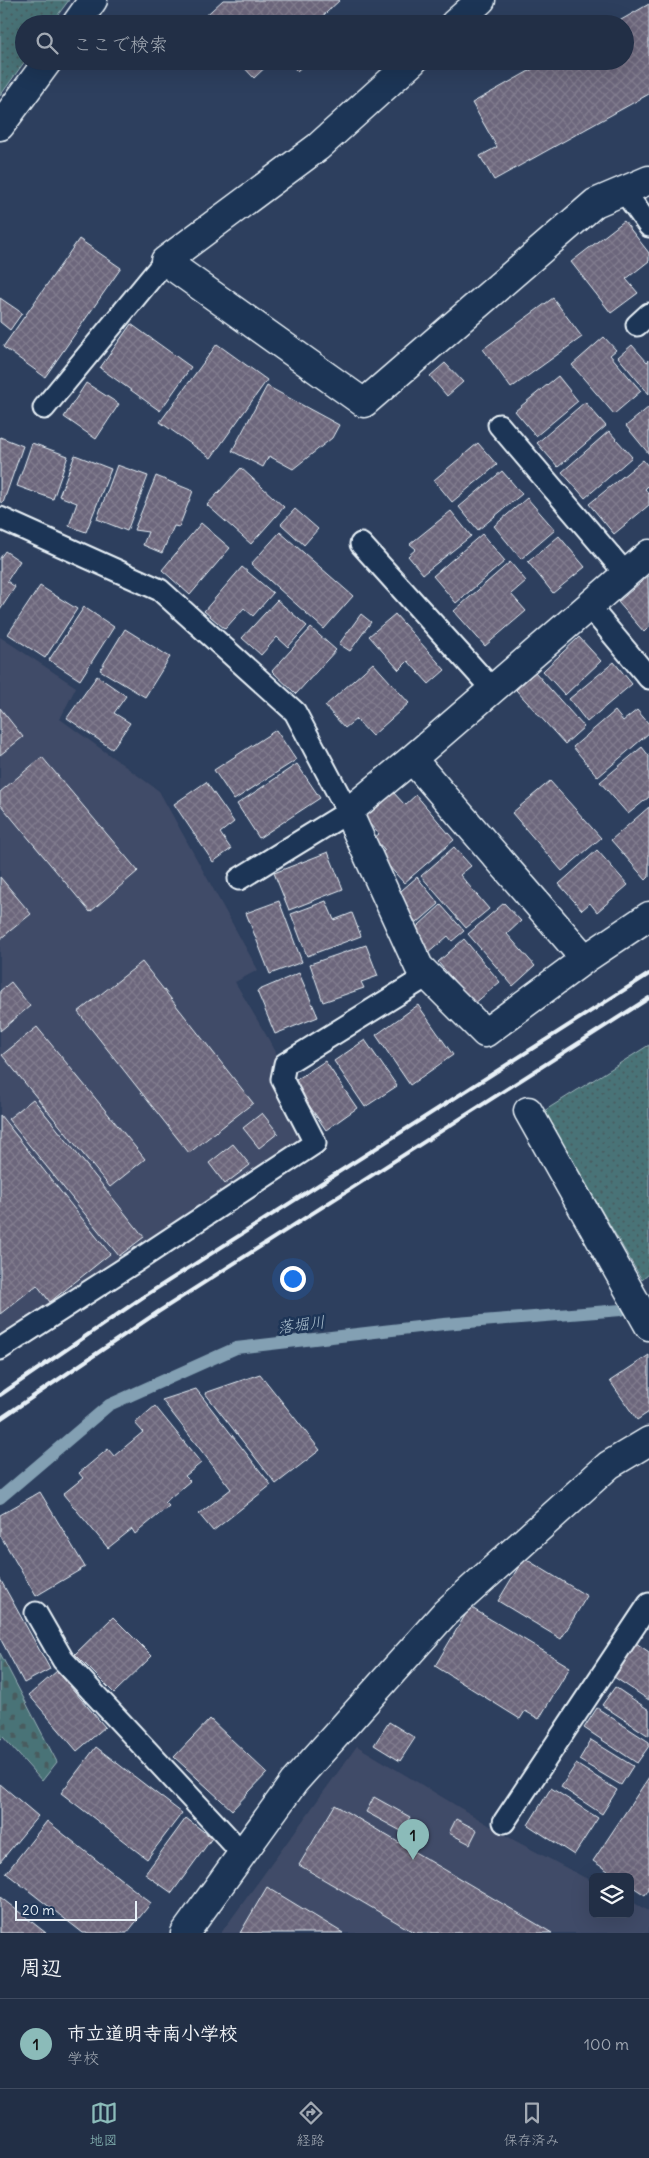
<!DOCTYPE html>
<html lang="ja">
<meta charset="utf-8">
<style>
:root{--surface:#222f46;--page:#2a374d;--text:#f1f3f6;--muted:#a2a9b3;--line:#3f4a5f;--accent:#8bbbb9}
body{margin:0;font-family:Delius,"Klee One",sans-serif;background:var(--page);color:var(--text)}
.controls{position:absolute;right:15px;bottom:15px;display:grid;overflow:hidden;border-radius:8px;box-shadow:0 5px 20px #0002}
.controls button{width:45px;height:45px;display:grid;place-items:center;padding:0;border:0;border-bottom:1px solid var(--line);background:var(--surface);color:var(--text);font:25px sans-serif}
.scale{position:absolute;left:15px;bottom:12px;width:122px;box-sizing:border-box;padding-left:5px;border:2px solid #e8f1f8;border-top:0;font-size:14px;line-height:18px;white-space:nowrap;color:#e8f1f8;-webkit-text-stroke:4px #1d3557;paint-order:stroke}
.you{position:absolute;left:292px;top:1278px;width:18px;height:18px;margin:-12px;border:4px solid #fff;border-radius:50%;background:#1a73e8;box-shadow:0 0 0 8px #1a73e833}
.badge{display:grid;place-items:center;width:32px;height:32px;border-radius:50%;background:var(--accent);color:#111;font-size:16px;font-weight:700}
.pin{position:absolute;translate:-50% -41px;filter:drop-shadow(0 1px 2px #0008)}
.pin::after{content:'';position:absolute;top:26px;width:18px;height:15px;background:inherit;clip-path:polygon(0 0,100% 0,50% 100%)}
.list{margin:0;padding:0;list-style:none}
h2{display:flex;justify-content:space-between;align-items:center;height:65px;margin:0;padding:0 20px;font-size:21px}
h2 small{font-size:16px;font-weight:400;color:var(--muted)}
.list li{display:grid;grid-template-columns:32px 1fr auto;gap:15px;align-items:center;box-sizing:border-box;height:90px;padding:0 20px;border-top:1px solid var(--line)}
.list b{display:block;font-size:19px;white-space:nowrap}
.list p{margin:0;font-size:16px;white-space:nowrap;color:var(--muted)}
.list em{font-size:16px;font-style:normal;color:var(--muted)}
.icon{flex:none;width:28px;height:28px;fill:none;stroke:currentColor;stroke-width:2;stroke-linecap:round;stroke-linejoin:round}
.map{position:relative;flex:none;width:649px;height:1933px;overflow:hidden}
.search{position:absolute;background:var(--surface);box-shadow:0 5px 20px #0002;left:15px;right:15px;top:15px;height:55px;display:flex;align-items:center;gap:12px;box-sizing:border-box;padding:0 18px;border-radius:28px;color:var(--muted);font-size:19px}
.sheet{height:155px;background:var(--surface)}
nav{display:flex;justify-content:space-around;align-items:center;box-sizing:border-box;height:70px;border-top:1px solid var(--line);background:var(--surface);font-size:14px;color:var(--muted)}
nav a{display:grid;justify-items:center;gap:2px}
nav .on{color:var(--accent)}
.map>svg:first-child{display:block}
</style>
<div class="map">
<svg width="649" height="1933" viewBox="0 0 649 1933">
<defs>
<pattern id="green-dots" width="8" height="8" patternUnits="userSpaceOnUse" patternTransform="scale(1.25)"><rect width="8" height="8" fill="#4a7377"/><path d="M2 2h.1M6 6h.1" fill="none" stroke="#485b5e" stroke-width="1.8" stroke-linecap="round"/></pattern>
<pattern id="cemetery-stones" width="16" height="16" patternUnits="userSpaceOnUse" patternTransform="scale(1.25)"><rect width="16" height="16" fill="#4a7377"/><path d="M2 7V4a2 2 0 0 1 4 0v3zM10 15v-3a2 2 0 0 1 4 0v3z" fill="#485b5e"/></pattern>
<pattern id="building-cross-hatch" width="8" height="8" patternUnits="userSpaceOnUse" patternTransform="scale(1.25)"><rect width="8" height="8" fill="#6c667b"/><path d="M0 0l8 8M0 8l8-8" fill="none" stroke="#817c8e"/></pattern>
</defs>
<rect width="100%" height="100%" fill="#2d3f5e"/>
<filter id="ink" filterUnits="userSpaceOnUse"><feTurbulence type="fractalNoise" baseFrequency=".02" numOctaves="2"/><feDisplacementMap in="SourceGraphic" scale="10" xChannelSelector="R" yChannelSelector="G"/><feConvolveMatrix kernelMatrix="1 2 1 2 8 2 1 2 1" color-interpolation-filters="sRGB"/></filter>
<g filter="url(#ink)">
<!-- built -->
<path fill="#404b67" d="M0,637L76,687L60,719L159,791L258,970L235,982L276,1052L275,1073L307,1138L146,1245L47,1306L0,1339Z
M357,1746L512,1839L593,1882V1914H630V1901L649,1911V1933H221Z"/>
<!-- green -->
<path fill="url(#green-dots)" stroke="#99b2b8" d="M0,0H69L51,24H24L25,61L0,96Z
M649,1045V1274L642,1280L544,1111Z"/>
<!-- cemetery -->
<path fill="url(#cemetery-stones)" stroke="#99b2b8" d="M0,1653L57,1762L42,1781L3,1737L0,1740Z"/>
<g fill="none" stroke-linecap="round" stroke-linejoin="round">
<!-- stream -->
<path stroke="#83a0b3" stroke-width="12" d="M0,1498L109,1405L236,1348L444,1324L621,1310L637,1303"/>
</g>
<!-- building -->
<path fill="url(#building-cross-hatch)" stroke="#e8f1f8" d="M223,0H340L314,24H204L201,20Z
M649,4V94L494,180L480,156L497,147L472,103L547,61H625V24H614Z
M238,61H272L254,78Z
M288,61H308L297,71Z
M624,221L649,253V261L626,279L638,293L611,313L571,262Z
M79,239L121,268L45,377L3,347Z
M0,298L22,313L10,330L0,322Z
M553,298L582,337L511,388L483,349Z
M131,324L191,367L160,411L100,368Z
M604,337L616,350L610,355L641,391L614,414L572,365Z
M217,344L267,380L211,458L160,422Z
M632,345L647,362L649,360V394L618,357Z
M445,363L463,382L447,396L430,376Z
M558,376L578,401L536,436L515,411Z
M86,383L119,404L96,439L64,417Z
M267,386L339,425L332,438L293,469L269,456L263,467L232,451Z
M585,402L606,426L558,467L537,443Z
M649,407V454L626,426Z
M609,431L632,457L585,498L562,472Z
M0,437L23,446L3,503L0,502Z
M32,443L68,456L53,499L17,486Z
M478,443L497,465L452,502L434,480Z
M75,455L111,469L86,532L69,526L77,503L59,496Z
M643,460L649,467V485L645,489L649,494V505L614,534L589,504Z
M117,465L148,476L127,531L97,519Z
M241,468L284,507L251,544L207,505Z
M502,471L522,494L478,530L459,507Z
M156,476L193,491L179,527L174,526L162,553L143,545L148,532L134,530Z
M527,498L555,530L521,559L494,526Z
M295,509L318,529L304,545L281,524Z
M451,511L471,536L423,574L408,556L416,549L410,544Z
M201,523L230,548L190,595L162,570Z
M280,532L353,596L324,629L251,564Z
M482,534L505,561L456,603L433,576Z
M559,536L585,567L553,593L528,562Z
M5,551L20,561L7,581L15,587L0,610V558Z
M510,562L526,581L511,594L526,611L485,646L454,611Z
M242,567L273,593L253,616L244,608L225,629L204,611Z
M648,576L649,627L644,632L618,602Z
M40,586L77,609L45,658L8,634Z
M277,600L307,626L288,647L277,637L261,655L242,638Z
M84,607L114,627L80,680L49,660Z
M361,614L371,622L350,651L339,644Z
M395,614L445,670L429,684L408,661L399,670L369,636Z
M311,628L336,650L296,694L272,671Z
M125,629L170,657L145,697L100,670Z
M579,637L601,661L565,695L543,671Z
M614,662L632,684L587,722L569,699Z
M373,663L409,703L372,736L356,719L345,728L325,706Z
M535,672L584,727L565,744L516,690Z
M97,676L126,696L114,713L130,723L112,749L67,718Z
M0,708L23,737L0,755Z
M637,710L649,724V733L598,777L573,747L615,711L623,721Z
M276,730L296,760L234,800L214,770Z
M642,747L649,756V797L628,814L600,782Z
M42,757L138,871L90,912L0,804V792Z
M297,764L320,798L259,838L237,804Z
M550,781L601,838L562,871L512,813Z
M206,782L234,822L220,833L231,849L213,862L174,804Z
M393,792L405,805L416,795L454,840L404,883L379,855L385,850L374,838L379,834L364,818Z
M649,807V877L646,880L611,840Z
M454,847L471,866L460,875L489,909L466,928L421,876Z
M597,850L628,885L597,912L590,903L582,910L559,884Z
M328,852L343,889L289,910L274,873Z
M0,877L31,914L0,939Z
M417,877L439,904L417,923L394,897Z
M279,901L302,962L270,974L246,913Z
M326,901L334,920L352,913L361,936L307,956L291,914Z
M504,903L521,921L507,934L535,966L513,986L468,934Z
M441,905L464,931L452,941L448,936L427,954L409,934Z
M464,939L500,982L474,1004L438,962Z
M366,945L378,976L361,982L364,988L323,1002L310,964Z
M142,962L253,1103L189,1153L78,1012Z
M299,973L318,1017L275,1034L257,991Z
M11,982L30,1006L0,1031V991Z
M418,1005L453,1055L410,1085L376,1035Z
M37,1027L145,1159L110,1187L2,1055Z
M365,1040L397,1086L365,1107L334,1061Z
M325,1061L357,1108L326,1130L293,1082Z
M33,1099L144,1237L119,1256L8,1119Z
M262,1113L278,1133L259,1148L243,1128Z
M0,1115L110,1254L50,1302L37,1285L0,1314Z
M233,1144L250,1165L225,1184L209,1163Z
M649,1355V1412L637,1420L610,1381Z
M260,1374L320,1450L276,1484L205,1393Z
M196,1389L271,1485L213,1531L199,1514L231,1489L162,1400Z
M155,1406L201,1463L185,1476L190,1481L165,1502L169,1506L135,1534L132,1529L108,1548L63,1494L83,1478L79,1473L108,1449L114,1456L143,1432L135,1423Z
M40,1492L85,1567L36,1596L0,1535V1515Z
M524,1558L587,1596L561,1639L498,1601Z
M0,1579L50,1669L24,1683L0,1638Z
M470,1607L570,1667L539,1719L525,1711L520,1719L435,1666Z
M113,1617L152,1656L114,1693L75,1654Z
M636,1643L649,1652V1700L614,1677Z
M57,1671L105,1727L77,1751L29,1695Z
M615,1687L649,1710V1736L602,1705Z
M597,1708L649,1742V1746L637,1763L584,1728Z
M210,1719L267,1773L232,1810L174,1757Z
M389,1722L415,1738L400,1761L374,1745Z
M591,1740L633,1766L621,1785L579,1760Z
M96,1747L182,1813L147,1859L61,1793Z
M576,1764L617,1790L602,1814L561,1787Z
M649,1777V1889L645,1895L630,1885V1877H617L593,1861Z
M0,1784L38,1816L0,1862Z
M551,1788L598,1818L574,1855L528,1825Z
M374,1797L410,1817L401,1831L366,1812Z
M335,1805L552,1933H415L299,1865Z
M186,1818L212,1838L172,1893L145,1874Z
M456,1819L477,1830L470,1844L449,1833Z
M47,1821L151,1903L127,1933H83L6,1873Z
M267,1887L343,1933H240Z
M0,1897L46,1933H0Z"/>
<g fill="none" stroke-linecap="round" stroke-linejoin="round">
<!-- service casing -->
<g stroke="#e8f1f8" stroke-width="25">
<path id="service" d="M624,191L649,226
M637,325L649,314
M44,408L165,261
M499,425L626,574
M0,518L160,590L295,712L348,812L239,879
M361,544L492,689
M589,606L649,678
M0,1349L138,1260L315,1143L282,1079L285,1064L427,976
M36,1613L63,1660L243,1854
M504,1822L649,1604"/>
</g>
<!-- minor casing -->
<g stroke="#e8f1f8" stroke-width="31">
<path id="minor" d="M454,24L481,0
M413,61L318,147L165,261L364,403L595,203L649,180
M412,759L585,959L649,916
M585,959L485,1033L419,967L348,812L412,759L649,554
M528,1111L649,1326
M185,1933L294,1782L445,1613L609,1465L649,1441"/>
</g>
<!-- tertiary casing -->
<g stroke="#e8f1f8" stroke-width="31">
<path id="tertiary" d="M76,24L93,0
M0,126L48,61"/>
</g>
<!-- service -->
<use href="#service" stroke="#1d3557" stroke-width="21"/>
<!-- minor -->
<use href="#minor" stroke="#1d3557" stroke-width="28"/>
<!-- tertiary -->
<use href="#tertiary" stroke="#1d3557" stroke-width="28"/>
<!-- rail -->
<path stroke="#e8f1f8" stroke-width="4" d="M0,1395L143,1297L649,974
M0,1419L158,1312L649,998"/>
</g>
</g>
<g text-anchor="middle" stroke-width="5" stroke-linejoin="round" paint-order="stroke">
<!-- water labels -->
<g font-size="16" font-style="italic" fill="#adc2d0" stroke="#1d3557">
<text transform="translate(301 1324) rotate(-7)" y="6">落堀川</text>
</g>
</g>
</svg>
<div class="controls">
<button><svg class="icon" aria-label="layers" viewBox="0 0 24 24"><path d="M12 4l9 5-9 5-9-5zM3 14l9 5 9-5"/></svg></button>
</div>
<div class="scale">20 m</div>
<div class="you"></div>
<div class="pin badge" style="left:413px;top:1860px">1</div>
<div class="search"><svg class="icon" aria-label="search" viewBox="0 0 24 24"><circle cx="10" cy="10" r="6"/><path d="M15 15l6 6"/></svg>ここで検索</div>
</div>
<section class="sheet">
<h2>周辺<small></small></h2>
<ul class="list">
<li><span class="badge">1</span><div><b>市立道明寺南小学校</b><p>学校</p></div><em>100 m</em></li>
</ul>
</section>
<nav>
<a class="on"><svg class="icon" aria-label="map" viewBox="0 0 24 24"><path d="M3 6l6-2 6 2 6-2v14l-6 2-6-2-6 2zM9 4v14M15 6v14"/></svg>地図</a>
<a><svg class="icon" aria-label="directions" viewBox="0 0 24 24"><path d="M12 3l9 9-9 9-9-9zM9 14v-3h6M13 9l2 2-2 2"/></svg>経路</a>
<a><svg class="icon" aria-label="saved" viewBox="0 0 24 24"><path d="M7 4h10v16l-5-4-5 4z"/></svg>保存済み</a>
</nav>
